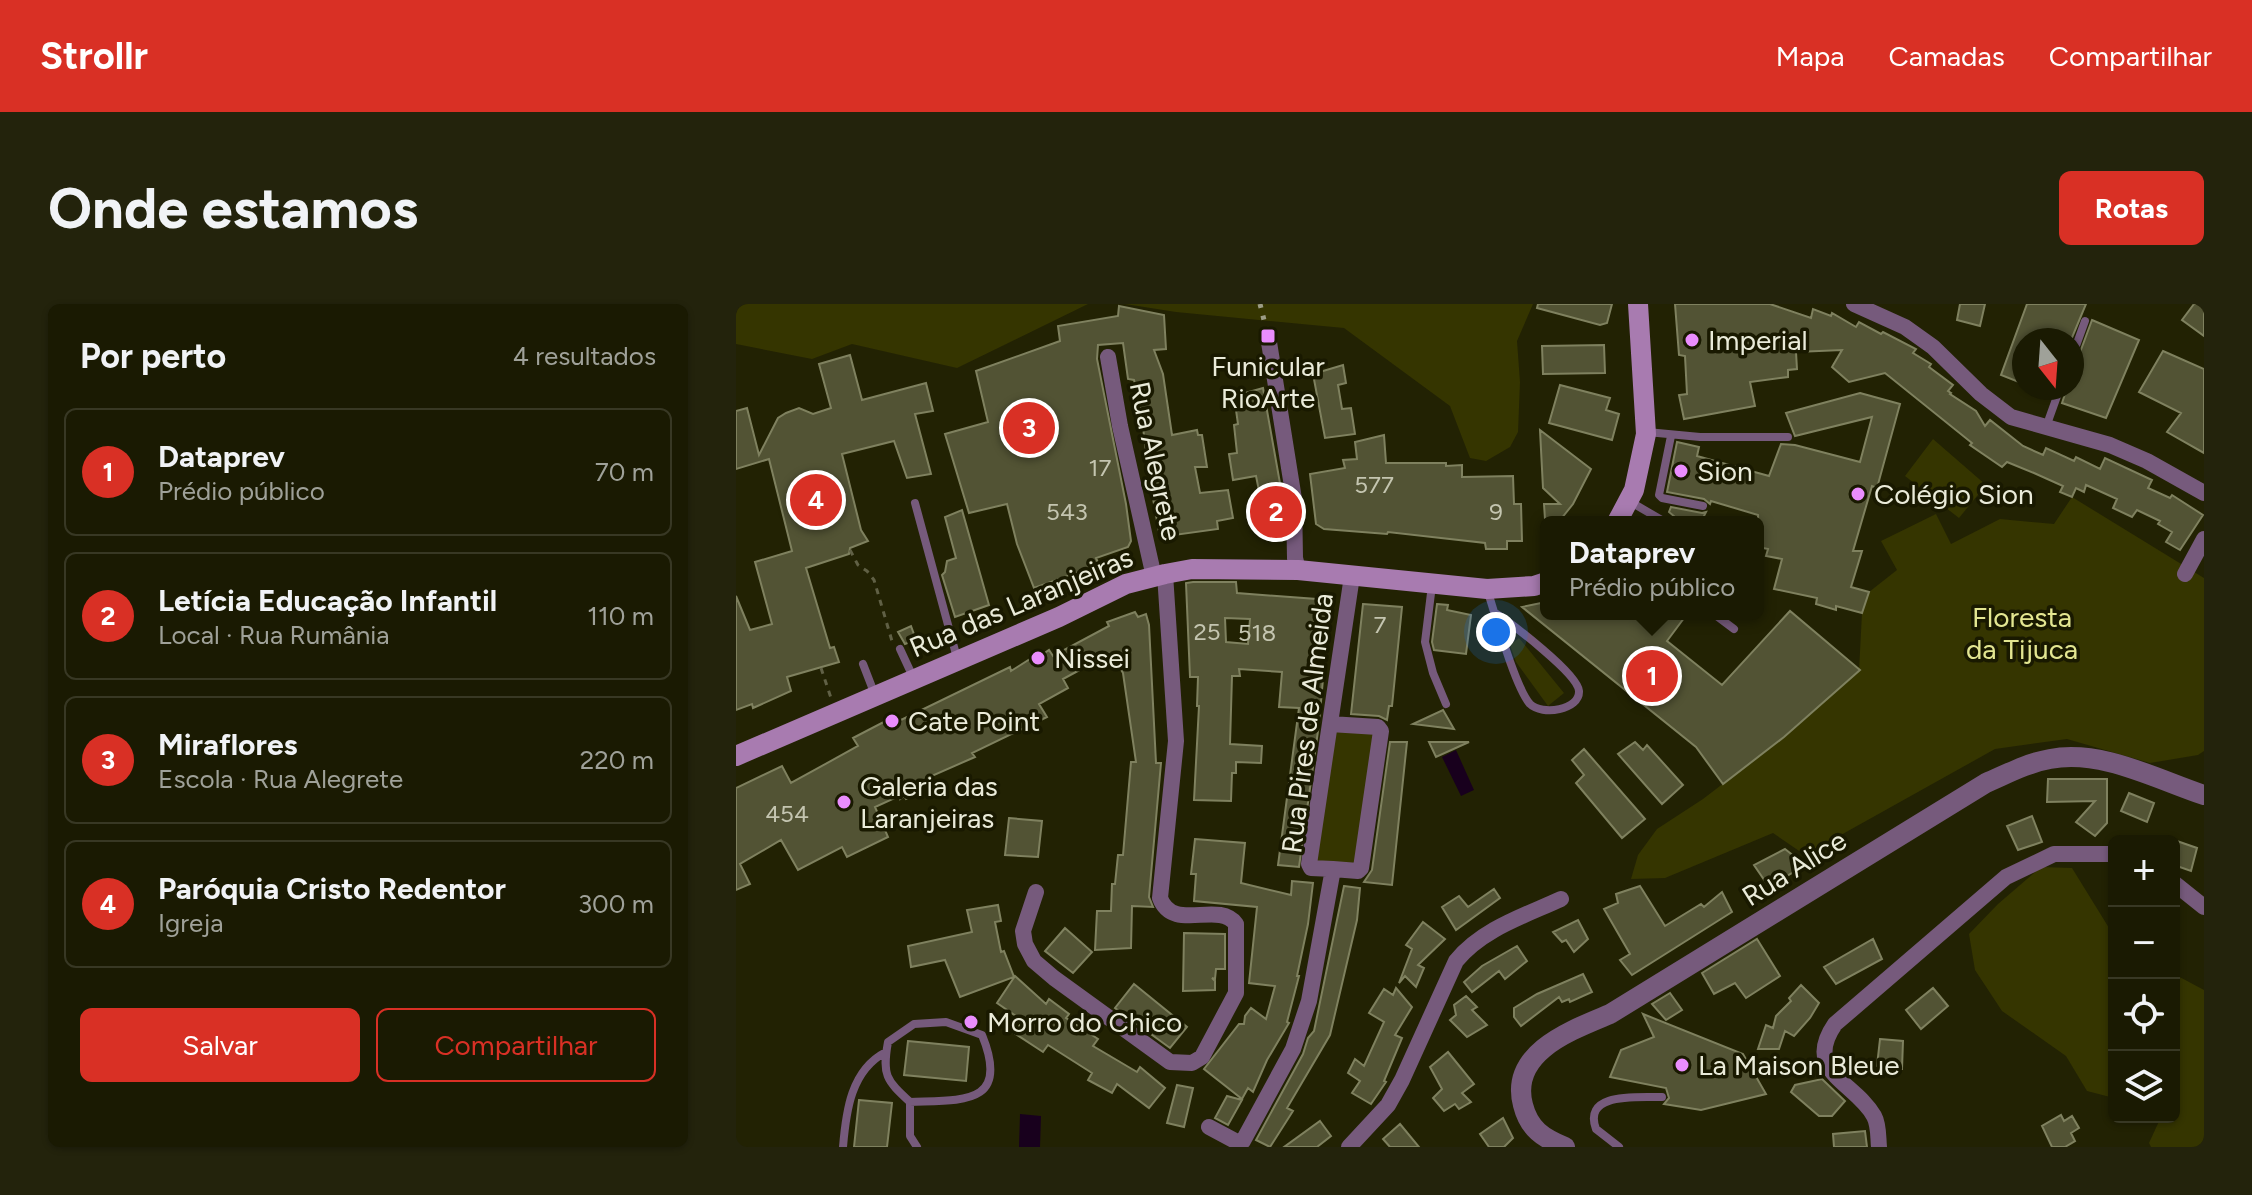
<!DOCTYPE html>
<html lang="pt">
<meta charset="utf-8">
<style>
:root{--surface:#1a1a02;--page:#23230c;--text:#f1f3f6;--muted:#9fa199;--line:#383824;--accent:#d93025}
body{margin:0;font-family:Figtree,sans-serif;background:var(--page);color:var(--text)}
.controls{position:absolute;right:24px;bottom:24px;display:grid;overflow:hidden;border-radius:12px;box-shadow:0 2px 6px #0004}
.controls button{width:72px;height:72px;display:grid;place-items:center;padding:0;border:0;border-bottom:2px solid var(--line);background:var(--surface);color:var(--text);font:40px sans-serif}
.compass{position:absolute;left:1276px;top:24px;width:72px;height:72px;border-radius:50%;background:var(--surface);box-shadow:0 2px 6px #0004;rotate:163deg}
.you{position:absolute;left:760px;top:328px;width:28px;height:28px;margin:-20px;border:6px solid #fff;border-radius:50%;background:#1a73e8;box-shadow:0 0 0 12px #1a73e833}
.badge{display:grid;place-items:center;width:52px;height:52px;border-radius:50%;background:var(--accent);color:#fff;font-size:26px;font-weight:700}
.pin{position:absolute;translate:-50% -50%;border:4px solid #fff;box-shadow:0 2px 8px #0006}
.popup{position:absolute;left:804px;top:212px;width:224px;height:104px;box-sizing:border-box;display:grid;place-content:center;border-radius:12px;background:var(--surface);filter:drop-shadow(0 2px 6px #0005);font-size:26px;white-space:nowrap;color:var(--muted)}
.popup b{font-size:30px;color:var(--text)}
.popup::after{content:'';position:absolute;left:50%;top:100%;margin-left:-16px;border:16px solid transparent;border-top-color:var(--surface)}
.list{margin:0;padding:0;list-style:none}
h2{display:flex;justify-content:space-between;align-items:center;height:104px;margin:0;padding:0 32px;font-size:34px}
h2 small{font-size:26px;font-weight:400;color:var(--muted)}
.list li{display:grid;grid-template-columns:52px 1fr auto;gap:24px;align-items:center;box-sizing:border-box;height:128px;margin:0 16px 16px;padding:0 16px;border:2px solid var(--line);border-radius:12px}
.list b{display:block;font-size:30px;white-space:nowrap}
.list p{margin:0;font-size:26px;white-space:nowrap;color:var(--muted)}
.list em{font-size:26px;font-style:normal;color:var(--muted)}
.actions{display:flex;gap:16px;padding:24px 32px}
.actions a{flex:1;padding:18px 0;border:2px solid var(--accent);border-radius:12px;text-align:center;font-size:28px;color:var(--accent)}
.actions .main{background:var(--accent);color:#fff}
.icon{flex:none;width:44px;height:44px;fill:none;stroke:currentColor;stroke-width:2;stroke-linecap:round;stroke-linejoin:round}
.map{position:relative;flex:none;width:1468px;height:843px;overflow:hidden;border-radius:12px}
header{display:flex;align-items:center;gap:48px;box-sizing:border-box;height:112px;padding:0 40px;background:var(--accent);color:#fff}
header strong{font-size:38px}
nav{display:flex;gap:44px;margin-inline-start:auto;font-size:28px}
.intro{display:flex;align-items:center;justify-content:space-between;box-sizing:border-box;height:192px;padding:0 48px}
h1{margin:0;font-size:56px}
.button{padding:20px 36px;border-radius:12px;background:var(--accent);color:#fff;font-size:28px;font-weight:700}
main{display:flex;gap:48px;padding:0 48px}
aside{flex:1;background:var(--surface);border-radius:12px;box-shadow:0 2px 6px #0004}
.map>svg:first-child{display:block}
</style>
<header>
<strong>Strollr</strong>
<nav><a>Mapa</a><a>Camadas</a><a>Compartilhar</a></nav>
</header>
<div class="intro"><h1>Onde estamos</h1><a class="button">Rotas</a></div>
<main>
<aside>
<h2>Por perto<small>4 resultados</small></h2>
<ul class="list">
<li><span class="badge">1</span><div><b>Dataprev</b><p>Prédio público</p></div><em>70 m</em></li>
<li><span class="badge">2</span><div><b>Letícia Educação Infantil</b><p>Local · Rua Rumânia</p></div><em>110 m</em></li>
<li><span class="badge">3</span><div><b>Miraflores</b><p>Escola · Rua Alegrete</p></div><em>220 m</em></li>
<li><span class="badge">4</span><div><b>Paróquia Cristo Redentor</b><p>Igreja</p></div><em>300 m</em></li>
</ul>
<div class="actions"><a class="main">Salvar</a><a>Compartilhar</a></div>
</aside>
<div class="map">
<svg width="1468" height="843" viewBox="0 0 1468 843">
<rect width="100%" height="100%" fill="#222203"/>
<!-- green -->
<path fill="#353500" d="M0,0H352L221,64L116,40L76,55L0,40Z
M389,0H797L781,37L784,78L782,128L774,143L750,157L734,154L714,102L608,24L440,8Z
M1197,135L1250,181L1223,214L1169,172Z
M1336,193L1468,274V447L1462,451L1414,459L1331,435L1259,445L1069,551L1037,529L929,574L895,575L902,551L921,525L967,495L1048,433L1123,367L1126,309L1133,288L1161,266L1145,237L1200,210L1215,240L1264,215L1318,220Z
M783,334L828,389L812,402L780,358L774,341Z
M591,423L642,429L622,571L576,566Z
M1305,563L1336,564L1378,632V794L1351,787L1330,752L1266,707L1239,666L1233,630L1262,600Z
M1438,670L1468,686V843H1415L1413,839L1425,813H1438Z"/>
<!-- water -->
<path fill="#18001d" d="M720,446L738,486L725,492L706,453Z
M284,810L305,812L304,843H283Z"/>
<!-- building -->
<path fill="#525334" stroke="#7f815f" stroke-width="2" fill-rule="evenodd" d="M802,0H876L871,19L864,21L801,4Z
M939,0H1034L1075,14L1077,5L1095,12L1096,9L1120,23L1123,18L1145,30L1147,28L1180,45L1177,49L1195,60L1193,63L1217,81L1212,87L1215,89L1214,90L1240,107L1249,122L1254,116L1287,142L1307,151L1310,144L1338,157L1340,153L1364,165L1369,154L1416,176L1412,184L1434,194L1436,191L1467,211L1444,246L1430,238L1436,228L1422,220L1424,217L1401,206L1396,213L1377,204L1381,195L1350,181L1348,188L1340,184L1336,193L1324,188L1327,182L1298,169L1271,158L1266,163L1234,141L1236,139L1149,69L1113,78L1096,63L1106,46L1060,48L1061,65L1052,66V73L1014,78L1019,102L948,115L943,91L951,90L949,52L943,51Z
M1224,0H1249L1244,22L1221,16Z
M1291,0H1350L1335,36H1288V80L1265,71Z
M1458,0H1468V32L1446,16Z
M383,2L428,11L430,45L418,46L427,70L436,131L461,126L462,131H466L471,163H459L464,189L492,186L497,214L481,217L482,225L424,233L414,178L405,108L398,76L392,75L387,39L362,41L361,55L390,200L395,237L392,243L360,254L363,261L298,284L281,240L271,200L233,209L209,130L252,118L240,67L324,37L322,22L382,12Z
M1356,16L1403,36L1370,114L1326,99L1331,84H1336V70Z
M868,41L869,69L807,70L806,42Z
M1427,47L1468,65V149L1431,128L1445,109L1403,88Z
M114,51L126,96L190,79L197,107L179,110L195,170L171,174L158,137L106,150L125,226L132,237L114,244L113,250L70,264L94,344L98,343L103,358L51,373L55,387L17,404L16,400L0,406V292L14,326L36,320L19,258L56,247L33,155L0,165V107L11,104L23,151L42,114L50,109L63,104L77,110L95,104L83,60Z
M607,61L610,79L602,81L606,105L615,104L619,130L589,134L577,70Z
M824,81L874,94L870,106L883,110L876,136L813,119Z
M527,84L547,196V223L531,226L520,172L497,176L493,150L501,149L498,121L502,120L498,92Z
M1124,89L1164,100L1141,184L1136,182L1117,247H1126L1115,283L1133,288L1126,309L1100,302V306L1080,300L1081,294L1038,285L1046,255L1030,252L1032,245L1022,243V211L975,197L974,200L968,195L931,188L941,138L963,143L961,152L1033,172L1045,140L1059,141L1124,158L1136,113L1059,132L1050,109Z
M804,126L855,165L837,200L825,215L815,218L809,215L808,200H824L807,184Z
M648,131L650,159H710V162L726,161V173L777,172L778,200H785L786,237H771V245H750L749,239L652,228L651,230L588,225L580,220L574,170L609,164L607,156L621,155L619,138Z
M935,203L966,209L970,208L965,218H945L933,208Z
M226,206L253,301L219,313L206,271L209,268L211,257L220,254L209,213Z
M457,278H500L501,289L594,296L583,420L563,563L542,561L563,404L543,403L546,368L503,365L504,372H496L494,440L526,442L525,459L500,458V469H496L495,497L458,496L463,402H461L462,373H454L450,279ZM489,314L514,315L512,340L490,338Z
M810,298V310H951L931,337L986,381L1054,307L1124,366L1048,433L987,480L960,443L786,303Z
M627,300L666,303L656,402H653L651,416L643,412L615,410Z
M701,300L712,301L711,306L735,311L730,350L698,346L696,338Z
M399,308L402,313L410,310L413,321L420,459H425L413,593L417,603L396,602L395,644L359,646L361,607H375L376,580H379L382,551H387L395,458H400L387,369L375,349L327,375L332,384L303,400L311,413L236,449L239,453L191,474L192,477L182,481L185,484L181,486L182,489L170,495L168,492L164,495L163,492L139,503L152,533L111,553L106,543L62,566L45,536L4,560L14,580L0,586V484L46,462L55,479L122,442L117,434L161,411L165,416L274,363L275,367L305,348L307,350L313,346L317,352L373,322L371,318Z
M175,322L180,336L169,340L162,328Z
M707,406L718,425L677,420Z
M654,438H671L656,581L628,578L636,566Z
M693,438H733L700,453Z
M899,438L907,446L911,441L947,481L926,500L882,450Z
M848,445L909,515L886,534L840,479L848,471L836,456Z
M1312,475H1371V519L1359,532L1340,518L1359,497L1311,498Z
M1393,489L1418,499L1411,518L1385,507Z
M1296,512L1306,538L1282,546L1271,522Z
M273,514L306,517L302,553L269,551Z
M459,535L509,539L505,579L555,591L556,577L577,579L572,620L561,672H563L551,718L553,719L531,756L517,788L512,784L506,795L468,765L503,720H508L509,712L515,704L530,715L539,682L513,679L521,603L458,597L460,570H455Z
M1438,536L1461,544L1455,567L1438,561Z
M1049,545L1069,561L1033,583L1018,561Z
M608,582L624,584L621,616L594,731L551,804L557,807L534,843L520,836L567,750L572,734L578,727Z
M904,582L929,622L965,600L968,603L986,588L996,608L896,671L884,656L894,650L868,605L882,599L880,590Z
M758,585L764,594L720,626L706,603L723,592L732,603Z
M262,601L265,617L259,618L265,648L268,647L278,673L224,693L209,656L175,663L172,642L236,628L231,606Z
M842,616L852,635L838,648L830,636L826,638L817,628Z
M687,618L709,635L682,661L688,664L680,683L669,672L663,679L676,645L670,641Z
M329,624L356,648L337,669L309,647Z
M448,629L489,630V665H480L479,675L476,674L479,677V686L447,687Z
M1021,635L1044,672L1010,694L999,679L978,690L966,669Z
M1137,635L1146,655L1100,680L1088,663Z
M781,642L791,657L769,675L763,667L736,688L728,678L746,662Z
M847,670L856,688L834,698L833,695L826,698L823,693L785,722L778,713V704L801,690Z
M279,672L310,700L313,695L333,710L330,714L362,735L357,742L401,768L404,763L429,784L413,804L381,780L376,789L352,776L356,769L312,741L307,748L278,729L287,717L261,699Z
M398,680L451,723L434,744L379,704Z
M1065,681L1083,699L1074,714L1058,732L1049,727L1043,745H1022L1030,721L1037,724L1040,712L1055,697L1053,694Z
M660,684L676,703L659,731L666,734L648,777L650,778L635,800L616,789L624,777L612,769L619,755L628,762L648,718L633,709L648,685L657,691Z
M1197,684L1212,702L1185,725L1170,706Z
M934,689L946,706L930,716L916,700Z
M730,692L741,703L736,706L751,721L731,733L714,716L720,711L718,701Z
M907,710L1007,750L1030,790L965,806L928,800L933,794L930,784L874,773L885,746L918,733Z
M1144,735L1167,737L1166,765L1141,762Z
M172,737L233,743L230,777L168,771Z
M712,748L738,780L726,789L735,798L723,805L719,800L708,807L697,794L706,785L694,763Z
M1086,775L1109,797L1096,812H1083L1055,788L1059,781Z
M441,781L457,784L448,823L431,819Z
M491,792L506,796L492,821L479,814Z
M123,796L156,799L151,843H118Z
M1325,811L1328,817L1336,812L1343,824L1335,829L1339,837L1329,843H1316L1306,822Z
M767,814L777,834L768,843H753L744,830Z
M584,817L595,832L581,843H548Z
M664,820L683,843H654L647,835Z
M1129,827L1131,843H1098L1097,830Z"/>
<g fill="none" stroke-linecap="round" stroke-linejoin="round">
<!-- path -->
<path stroke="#606045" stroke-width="3" stroke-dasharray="6 6" stroke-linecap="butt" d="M114,246L122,261L131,267L138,276L156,337
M85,364L95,394"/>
<!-- service -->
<path stroke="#765a7c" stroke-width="8" d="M1336,53L1349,17
M1310,123L1324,84
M911,128L964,133H1052
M935,132L923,191L926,194L967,202
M893,197L929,218
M179,199L221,354
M696,281L689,338L697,369L710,400
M751,285C759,310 779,383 794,400C806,412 844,406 843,387C842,370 775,319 759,309
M978,310L998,325
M164,345L177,373
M127,360L139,391
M210,718L246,731C275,802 225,796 174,798C150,776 146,771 152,738L178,720Z
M174,798V832L181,843
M107,843C110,807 115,766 150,748
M883,843L860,825C846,787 904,794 926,793"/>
<!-- minor -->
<path stroke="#765a7c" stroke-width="16" d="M1118,0L1169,23L1197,43L1245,90L1275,113L1374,141L1411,157L1468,189
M532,32L558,195L559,254L562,266
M372,53L384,122L418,273
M1449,270L1468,235
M594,420L642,423L645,427L625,564L622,567L597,565
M1438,579L1468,603
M300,588L287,627L289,640L298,657L318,674L434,758L456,759L466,753L500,689V620C482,596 437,629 424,594L440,437L429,270
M473,823L503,839L507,837L557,745L573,697L597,565L575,564L573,560L616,272
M613,843L652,801L666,776L720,657C746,625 788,612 825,595
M1143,843C1142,833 1143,821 1138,812C1119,778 1066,768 1099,720L1270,573L1318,550H1378"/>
<!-- tertiary -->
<path stroke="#765a7c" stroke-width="20" d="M829,843C807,834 793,825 787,801C773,748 836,726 874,710L1250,479C1271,470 1291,459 1314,455C1365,445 1420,475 1468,491"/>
<!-- secondary -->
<path stroke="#a87bb0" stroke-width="20" d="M881,218L898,186L910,130L902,0
M0,452L323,313L390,280L429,270L456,265L562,266L751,285L798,282L810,278"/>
<!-- rail -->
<path stroke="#9c9c85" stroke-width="5" stroke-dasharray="4 8" stroke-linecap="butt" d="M524,0L532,32"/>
</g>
<!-- markers -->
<g fill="#ea8dfd" stroke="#191900" stroke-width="3">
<rect x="524" y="24" width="16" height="16" rx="4"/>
<circle cx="956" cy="36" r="8"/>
<circle cx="945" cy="167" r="8"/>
<circle cx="1122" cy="190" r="8"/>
<circle cx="302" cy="354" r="8"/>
<circle cx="156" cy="417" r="8"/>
<circle cx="108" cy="498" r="8"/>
<circle cx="235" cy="718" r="8"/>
<circle cx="946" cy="761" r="8"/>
</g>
<g text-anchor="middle" stroke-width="7" stroke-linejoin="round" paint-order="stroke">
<!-- number labels -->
<g font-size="24" fill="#c4c5b0">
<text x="364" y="172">17</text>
<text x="638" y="189">577</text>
<text x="331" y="216">543</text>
<text x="760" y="216">9</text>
<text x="644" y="329">7</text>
<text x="471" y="336">25</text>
<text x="521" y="337">518</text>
<text x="51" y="518">454</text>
</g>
<!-- poi labels -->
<g font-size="28" fill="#eaebd9" stroke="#191900" text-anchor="start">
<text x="972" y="46">Imperial</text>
<text x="532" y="72" text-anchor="middle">Funicular<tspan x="532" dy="32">RioArte</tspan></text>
<text x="961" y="177">Sion</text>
<text x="1138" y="200">Colégio Sion</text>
<text x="318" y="364">Nissei</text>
<text x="172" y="427">Cate Point</text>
<text x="124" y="492">Galeria das<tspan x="124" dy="32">Laranjeiras</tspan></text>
<text x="251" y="728">Morro do Chico</text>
<text x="962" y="771">La Maison Bleue</text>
</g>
<!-- street labels -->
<g font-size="28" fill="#eaebd9" stroke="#191900">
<text transform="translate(420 157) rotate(78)" y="10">Rua Alegrete</text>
<text transform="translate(285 298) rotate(-23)" y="10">Rua das Laranjeiras</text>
<text transform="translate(571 419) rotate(-83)" y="10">Rua Pires de Almeida</text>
<text transform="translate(1058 564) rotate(-32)" y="10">Rua Alice</text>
</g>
<!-- park labels -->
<g font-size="28" fill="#e3e691" stroke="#191900">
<text x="1286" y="323">Floresta<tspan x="1286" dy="32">da Tijuca</tspan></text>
</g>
</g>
</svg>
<div class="controls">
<button>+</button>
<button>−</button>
<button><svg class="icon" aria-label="locate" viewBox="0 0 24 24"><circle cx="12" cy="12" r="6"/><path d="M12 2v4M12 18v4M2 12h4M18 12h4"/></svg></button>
<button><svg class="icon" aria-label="layers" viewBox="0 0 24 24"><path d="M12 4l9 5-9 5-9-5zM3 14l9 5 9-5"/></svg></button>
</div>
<svg class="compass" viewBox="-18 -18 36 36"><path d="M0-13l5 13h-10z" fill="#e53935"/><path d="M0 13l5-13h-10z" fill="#9fa199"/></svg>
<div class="you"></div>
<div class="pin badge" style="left:916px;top:372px">1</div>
<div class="popup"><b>Dataprev</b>Prédio público</div>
<div class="pin badge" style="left:540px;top:208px">2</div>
<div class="pin badge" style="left:293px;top:124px">3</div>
<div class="pin badge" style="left:80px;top:196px">4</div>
</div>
</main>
